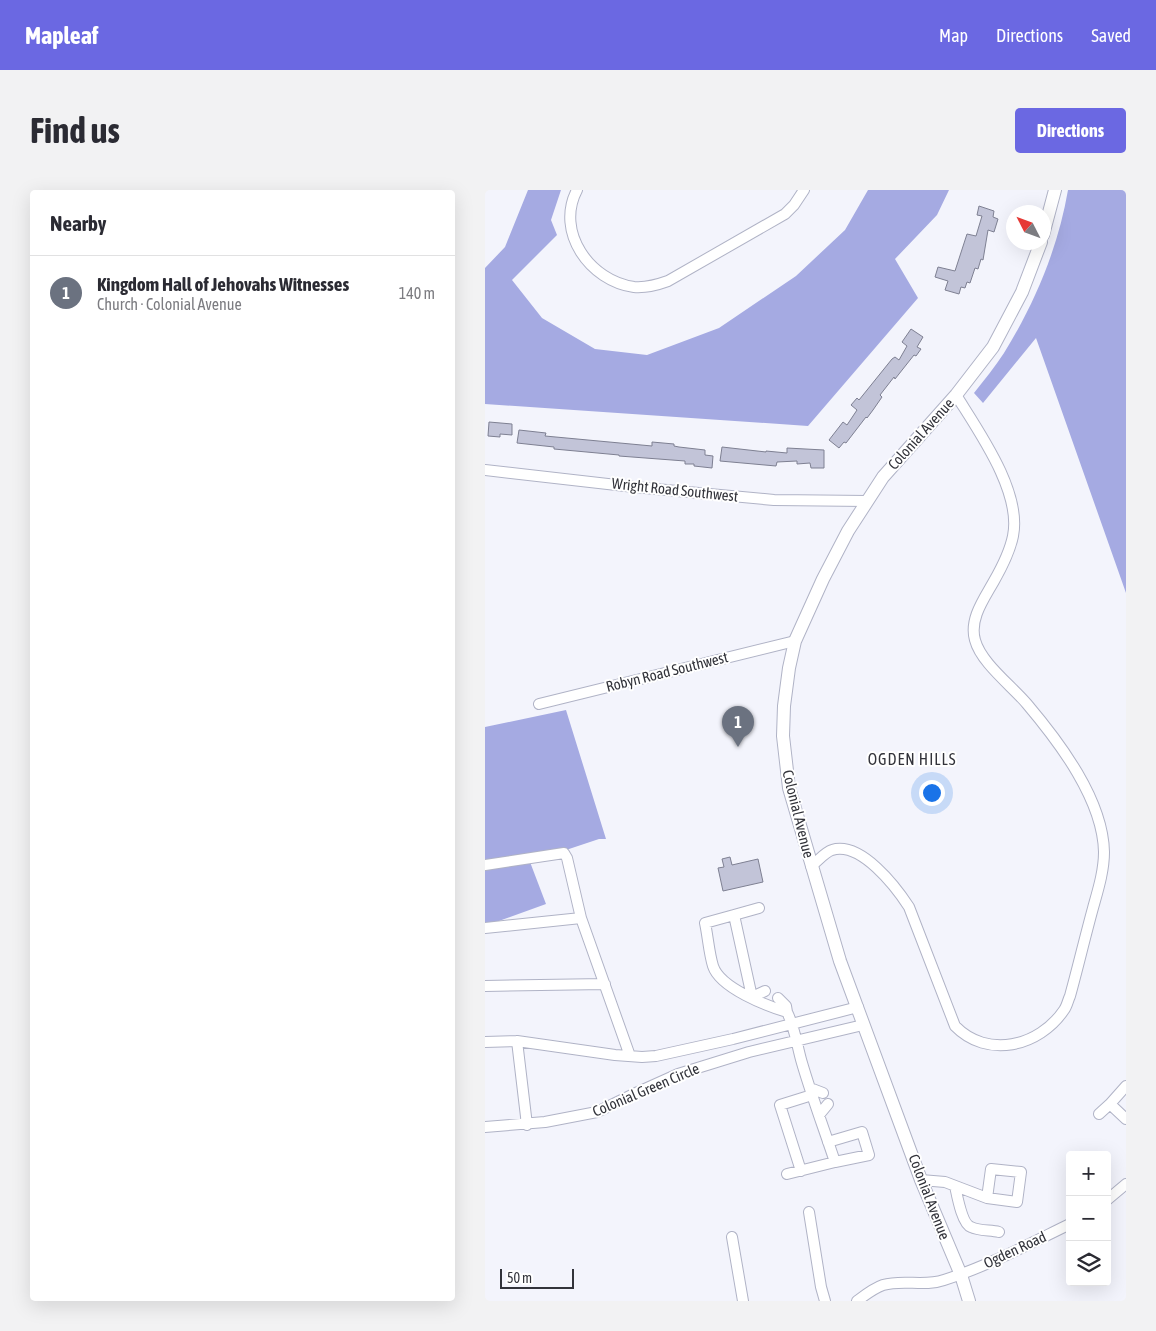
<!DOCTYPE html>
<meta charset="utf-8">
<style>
:root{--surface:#fff;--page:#f2f2f3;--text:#2b2b33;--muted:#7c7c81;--line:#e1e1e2;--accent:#6b68e2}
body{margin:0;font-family:"Asap Condensed",sans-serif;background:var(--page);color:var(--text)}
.controls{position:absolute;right:15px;bottom:15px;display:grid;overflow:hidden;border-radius:5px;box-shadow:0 5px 20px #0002}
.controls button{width:45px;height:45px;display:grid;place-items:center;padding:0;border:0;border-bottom:1px solid var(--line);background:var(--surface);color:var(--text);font:25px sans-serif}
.compass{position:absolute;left:521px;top:15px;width:45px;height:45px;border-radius:50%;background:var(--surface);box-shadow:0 5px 20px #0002;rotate:312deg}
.scale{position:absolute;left:15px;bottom:12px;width:74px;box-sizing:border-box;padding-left:5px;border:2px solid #32333a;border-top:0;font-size:14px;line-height:18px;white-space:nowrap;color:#32333a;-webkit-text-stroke:4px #fff;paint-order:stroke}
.you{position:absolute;left:446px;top:602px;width:18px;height:18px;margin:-12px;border:4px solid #fff;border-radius:50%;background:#1a73e8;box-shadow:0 0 0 8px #1a73e833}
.badge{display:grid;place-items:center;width:32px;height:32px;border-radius:50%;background:var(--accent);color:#fff;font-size:16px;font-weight:700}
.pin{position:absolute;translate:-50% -41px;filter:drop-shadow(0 1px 2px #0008)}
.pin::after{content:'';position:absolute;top:26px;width:18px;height:15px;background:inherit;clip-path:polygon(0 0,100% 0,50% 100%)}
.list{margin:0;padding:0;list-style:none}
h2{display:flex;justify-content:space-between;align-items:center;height:65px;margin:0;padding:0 20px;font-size:21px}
h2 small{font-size:16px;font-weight:400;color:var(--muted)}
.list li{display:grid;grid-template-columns:32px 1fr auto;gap:15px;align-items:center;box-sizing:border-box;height:75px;padding:0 20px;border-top:1px solid var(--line)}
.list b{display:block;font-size:19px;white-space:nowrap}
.list p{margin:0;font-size:16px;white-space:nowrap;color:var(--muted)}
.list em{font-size:16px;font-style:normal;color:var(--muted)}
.icon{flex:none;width:28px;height:28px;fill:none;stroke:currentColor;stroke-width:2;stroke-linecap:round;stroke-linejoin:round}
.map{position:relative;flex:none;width:641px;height:1111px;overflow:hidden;border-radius:5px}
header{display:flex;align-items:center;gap:30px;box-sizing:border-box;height:70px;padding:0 25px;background:var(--accent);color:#fff}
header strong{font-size:24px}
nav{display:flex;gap:28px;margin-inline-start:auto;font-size:18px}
.intro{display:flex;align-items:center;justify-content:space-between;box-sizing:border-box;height:120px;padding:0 30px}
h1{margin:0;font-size:35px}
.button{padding:12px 22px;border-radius:5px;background:var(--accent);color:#fff;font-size:18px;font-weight:700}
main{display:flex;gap:30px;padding:0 30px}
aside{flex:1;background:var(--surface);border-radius:5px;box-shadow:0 5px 20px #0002}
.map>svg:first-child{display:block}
</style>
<header>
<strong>Mapleaf</strong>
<nav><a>Map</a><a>Directions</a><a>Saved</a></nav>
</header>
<div class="intro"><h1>Find us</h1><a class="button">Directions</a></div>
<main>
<aside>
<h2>Nearby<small></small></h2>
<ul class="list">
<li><span class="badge" style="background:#6b7280">1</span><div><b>Kingdom Hall of Jehovahs Witnesses</b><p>Church · Colonial Avenue</p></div><em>140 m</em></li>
</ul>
</aside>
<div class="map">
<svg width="641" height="1111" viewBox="0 0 641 1111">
<rect width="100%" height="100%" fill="#f3f4fc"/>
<!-- forest -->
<path fill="#a5aae2" d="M43,0H76L66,30L72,45L27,90L57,128L110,159L162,165L234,138L311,86L360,40L383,0H464L452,25L410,69L433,108L323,236L0,214V78L20,57Z
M583,0H641V403L551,148L498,213L489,203C499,190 510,177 519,163C550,113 573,58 583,0Z
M81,520L121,649H114L45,672L61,714L0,736V537Z"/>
<!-- building -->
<path fill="#c2c4d8" stroke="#7e8092" d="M494,16L509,21L508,27L513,29L509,42L503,40L498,70L496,69L493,79L490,78L485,93L482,92L480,98L476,97L474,104L460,100L463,91L450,87L453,77L470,81L482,44L491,46L497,26L492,25Z
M426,139L438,147L432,157L436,159L431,166L429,165L410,189L409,187L395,205L397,207L388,220L382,228L381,227L361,253L359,252L354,258L344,250L358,232L362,235L372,220L366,215L372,208L374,210L407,169L410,167L414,170L422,156L417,152Z
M4,232L27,234V245L15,244V247L3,246Z
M34,240L61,243L60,246L167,256V252L189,254V256L194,257L220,260V265L228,266L227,278L209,276V274H200V271L134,266V265L69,259V257L32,253Z
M237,257L281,262V261L302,263V258L339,260V278H326L325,273L312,274V271L292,272L291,276L235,271Z
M245,667L247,675L273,669L278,692L238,701L233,678L239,677L237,669Z"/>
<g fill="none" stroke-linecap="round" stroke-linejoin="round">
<!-- minor casing -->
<g stroke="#b0b3c6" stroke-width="12">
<path id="minor" d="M92,0C70,42 105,91 149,97C161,98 172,95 183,91L300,24L309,15L319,0
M0,280L149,297L289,310L382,311
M54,514L310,451
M0,675L79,663L82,668L96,728L145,866
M326,676C332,672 340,662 347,660C376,651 411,697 424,717L470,836C502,869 554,857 579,820C582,816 583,810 585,806C593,777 600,747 608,718C613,700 619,681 619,662C618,610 575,553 542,514C527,496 496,473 490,450C484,429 499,409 509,391C517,377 525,361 528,346C537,302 494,242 471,205
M249,725L274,718
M0,738L96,728
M0,796L120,794
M280,801L267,807L249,725L220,733C223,747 224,763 228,776C235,798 282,816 302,822C310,838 312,856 317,873C327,907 339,939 350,972L384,965L377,942L343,952
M293,808L301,816L302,822
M32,851L42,935
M0,852L32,851L130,865L157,867L171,866L248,849L373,817
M641,896L625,914L641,929
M325,898L338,903
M614,924L625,914
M334,925L343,914
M0,937L60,932L112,922L153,902L193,884L264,862L378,835
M316,981L295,915L327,905
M302,984L350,972
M436,990L460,992L502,1008L532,1012L536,982L506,979L502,1008
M470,996C472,1005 477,1034 486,1037C494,1041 505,1040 514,1042
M622,1010L641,994
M324,1022L336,1097L340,1111
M247,1047L258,1111
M372,1111C380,1105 389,1098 398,1095C418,1089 439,1097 459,1090C503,1076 544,1054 585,1034"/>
</g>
<!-- major casing -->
<g stroke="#b0b3c6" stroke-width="14">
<path id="major" d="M558,45L570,0
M484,1111L476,1085L436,990L355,771L304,598L298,546L299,516L304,478L310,451L338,389L363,341L398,287L471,205L508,157L537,102L556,52"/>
</g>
<!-- minor -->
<use href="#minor" stroke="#fff" stroke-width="10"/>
<!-- major -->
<use href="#major" stroke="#fff" stroke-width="12"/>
</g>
<g text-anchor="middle" stroke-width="4" stroke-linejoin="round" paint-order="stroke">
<!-- street labels -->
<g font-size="15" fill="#32333a" stroke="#fff">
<text transform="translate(436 244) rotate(-48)" y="5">Colonial Avenue</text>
<text transform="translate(190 300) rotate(6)" y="5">Wright Road Southwest</text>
<text transform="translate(182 482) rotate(-14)" y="5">Robyn Road Southwest</text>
<text transform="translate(313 624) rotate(76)" y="5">Colonial Avenue</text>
<text transform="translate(161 900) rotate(-23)" y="5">Colonial Green Circle</text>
<text transform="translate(444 1007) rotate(69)" y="5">Colonial Avenue</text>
<text transform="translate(530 1060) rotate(-25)" y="5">Ogden Road</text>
</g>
<!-- neighbourhood labels -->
<g font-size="16" letter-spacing="1" fill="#32333a" stroke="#fff">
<text x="427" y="575">OGDEN HILLS</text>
</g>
</g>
</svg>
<div class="controls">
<button>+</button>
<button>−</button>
<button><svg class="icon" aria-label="layers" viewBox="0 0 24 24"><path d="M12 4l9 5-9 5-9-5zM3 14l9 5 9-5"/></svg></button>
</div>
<svg class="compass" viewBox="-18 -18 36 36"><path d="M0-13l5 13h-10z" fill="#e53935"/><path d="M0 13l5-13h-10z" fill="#7c7c81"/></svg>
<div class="scale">50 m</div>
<div class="you"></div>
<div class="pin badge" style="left:253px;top:557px;background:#6b7280">1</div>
</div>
</main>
